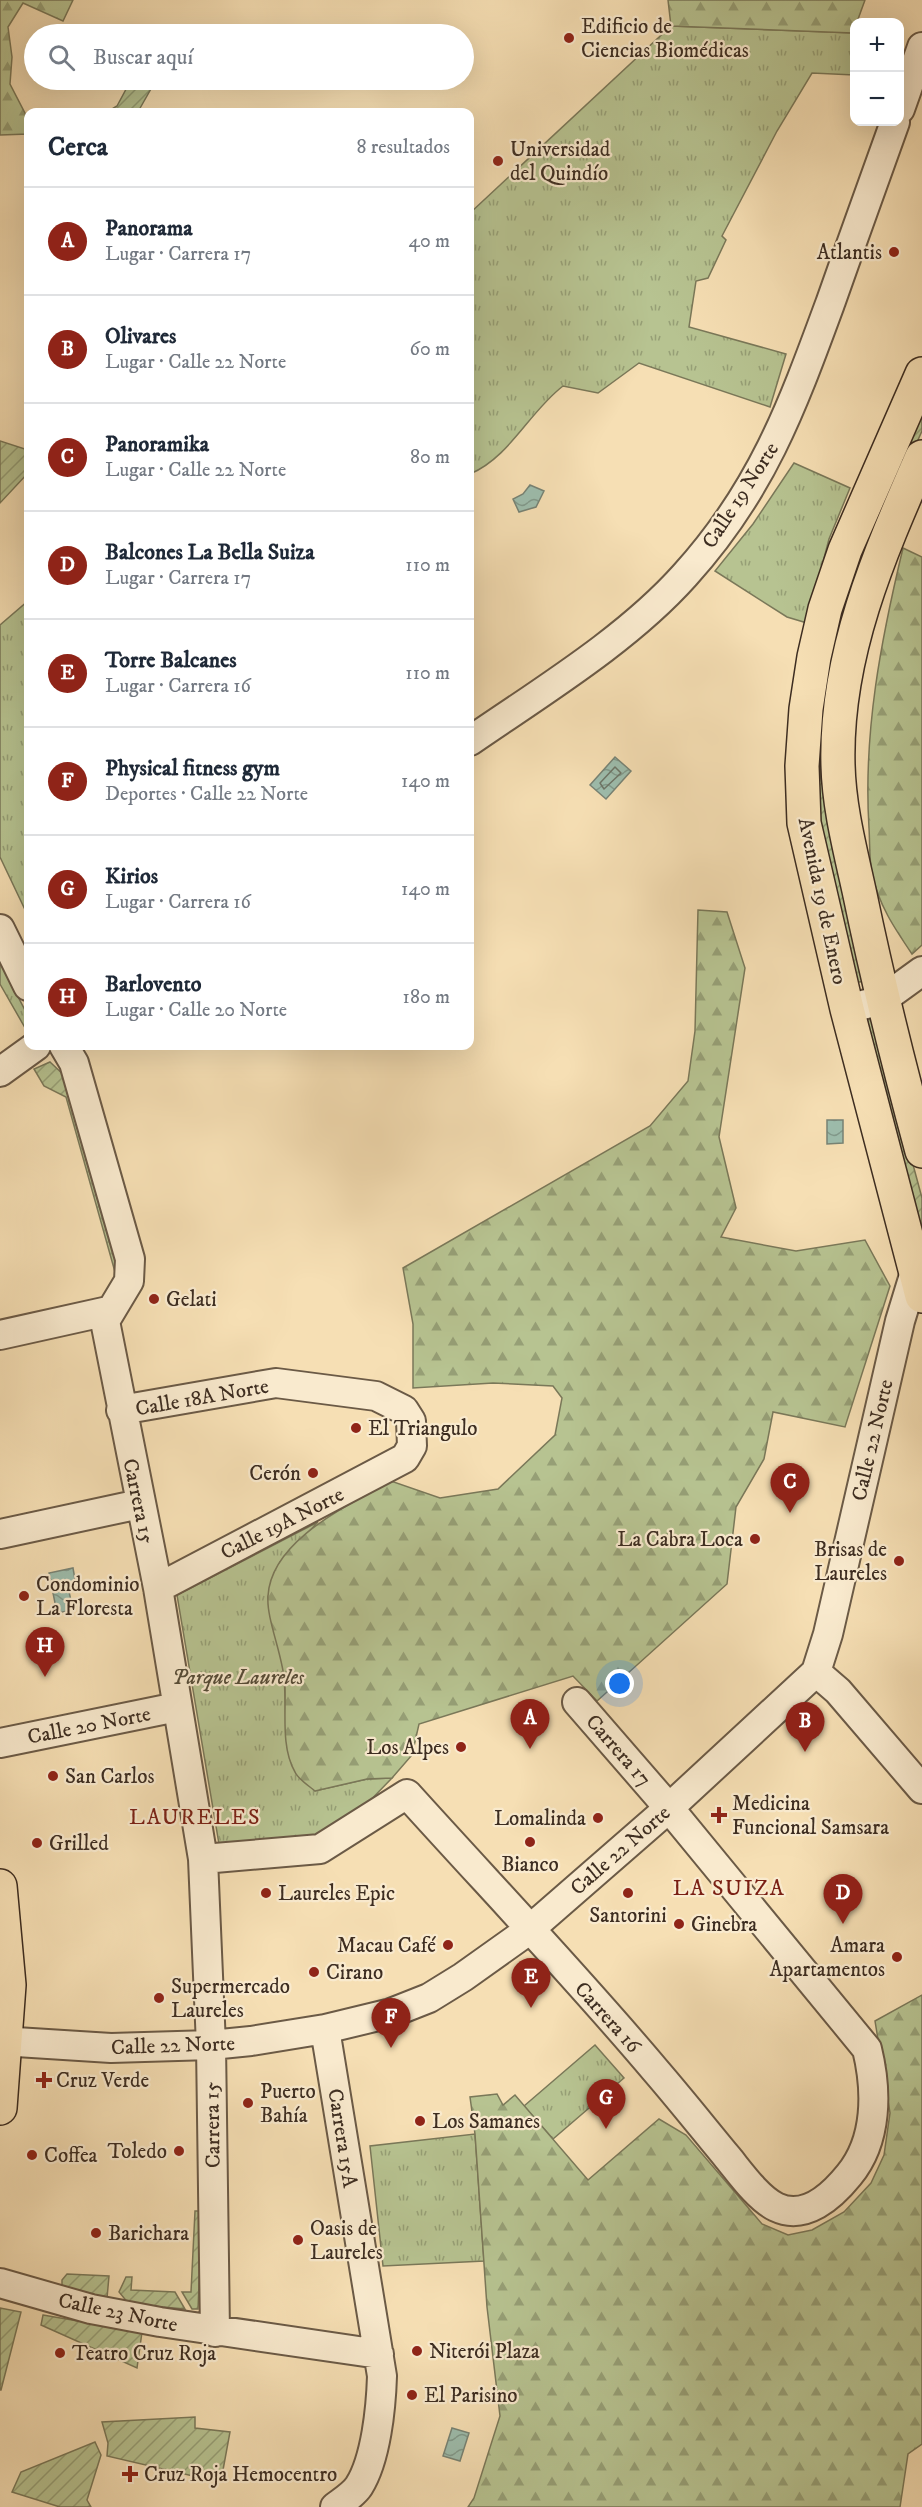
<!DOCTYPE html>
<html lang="es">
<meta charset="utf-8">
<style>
:root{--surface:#fff;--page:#f6f6f7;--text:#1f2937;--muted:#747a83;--line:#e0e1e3;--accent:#8f2418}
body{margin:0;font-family:"IM FELL DW Pica",serif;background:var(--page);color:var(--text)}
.controls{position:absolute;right:18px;top:18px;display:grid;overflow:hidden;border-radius:12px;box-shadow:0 6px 24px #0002}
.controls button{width:54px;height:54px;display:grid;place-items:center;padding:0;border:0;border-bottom:2px solid var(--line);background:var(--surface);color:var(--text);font:30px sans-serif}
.you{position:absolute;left:620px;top:1684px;width:21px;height:21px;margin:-15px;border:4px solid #fff;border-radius:50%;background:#1a73e8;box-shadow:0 0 0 9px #1a73e833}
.badge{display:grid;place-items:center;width:39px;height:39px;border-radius:50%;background:var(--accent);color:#fff;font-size:20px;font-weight:700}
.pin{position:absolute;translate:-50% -50px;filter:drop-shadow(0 2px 3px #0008)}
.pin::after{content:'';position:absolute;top:32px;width:21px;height:18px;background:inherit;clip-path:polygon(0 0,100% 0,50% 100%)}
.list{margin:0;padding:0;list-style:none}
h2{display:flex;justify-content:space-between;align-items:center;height:78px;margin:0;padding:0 24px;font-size:26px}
h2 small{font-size:20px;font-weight:400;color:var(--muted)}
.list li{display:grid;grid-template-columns:39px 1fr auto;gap:18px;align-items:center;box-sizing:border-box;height:108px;padding:0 24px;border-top:2px solid var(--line)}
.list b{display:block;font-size:22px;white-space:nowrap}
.list p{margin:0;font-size:20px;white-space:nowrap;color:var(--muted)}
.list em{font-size:20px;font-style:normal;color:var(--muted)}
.icon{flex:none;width:33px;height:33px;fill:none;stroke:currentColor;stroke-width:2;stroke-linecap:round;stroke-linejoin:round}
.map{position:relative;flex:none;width:922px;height:2507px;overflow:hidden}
.search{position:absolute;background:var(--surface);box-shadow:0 6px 24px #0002;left:24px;top:24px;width:450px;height:66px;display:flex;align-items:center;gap:15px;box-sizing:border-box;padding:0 21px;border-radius:33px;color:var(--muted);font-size:22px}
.panel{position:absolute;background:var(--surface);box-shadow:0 6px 24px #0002;left:24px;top:108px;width:450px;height:942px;border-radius:12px}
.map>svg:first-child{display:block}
</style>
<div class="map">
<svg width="922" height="2507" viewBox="0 0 922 2507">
<defs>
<pattern id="grass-tufts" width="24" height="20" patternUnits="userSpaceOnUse" patternTransform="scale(1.5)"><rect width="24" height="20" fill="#b7c391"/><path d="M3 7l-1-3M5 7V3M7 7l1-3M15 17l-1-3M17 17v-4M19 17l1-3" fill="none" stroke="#969f76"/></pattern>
<pattern id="forest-firs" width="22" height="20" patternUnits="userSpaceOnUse" patternTransform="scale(1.5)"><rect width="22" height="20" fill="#b7c391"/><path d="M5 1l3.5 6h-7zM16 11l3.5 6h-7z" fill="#969f76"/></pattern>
<pattern id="garden-furrows" width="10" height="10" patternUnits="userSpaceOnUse" patternTransform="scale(1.5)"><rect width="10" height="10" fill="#b7c391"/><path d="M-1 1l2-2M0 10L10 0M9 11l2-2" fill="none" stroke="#969f76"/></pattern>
<pattern id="water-waves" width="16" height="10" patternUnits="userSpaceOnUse" patternTransform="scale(1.5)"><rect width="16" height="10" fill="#9dbdad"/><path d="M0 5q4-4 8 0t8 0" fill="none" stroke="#819a8c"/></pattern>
</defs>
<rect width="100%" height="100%" fill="#f6dfb4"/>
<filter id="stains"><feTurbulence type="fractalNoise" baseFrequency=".00333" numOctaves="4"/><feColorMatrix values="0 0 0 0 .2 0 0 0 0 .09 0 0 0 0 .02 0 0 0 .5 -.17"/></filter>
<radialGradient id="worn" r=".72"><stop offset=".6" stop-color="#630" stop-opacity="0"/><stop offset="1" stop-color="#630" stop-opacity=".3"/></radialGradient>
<!-- grass -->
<path fill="url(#grass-tufts)" stroke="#7a7859" stroke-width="1.5" d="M671,26L854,33V75L812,73L777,131L722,236L726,240L708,278L696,281L689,327L786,354L770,407L639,363L598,393L563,386C529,412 510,457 470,474V213Z
M794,463L850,488L829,539L807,623L787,617L715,571L753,524Z
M28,601V916L0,857V625Z
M0,962L28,1016V1033L0,984Z
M318,1522L280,1562L268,1597L284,1672L287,1747L315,1791L367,1779L392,1778L362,1809L317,1837L219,1844L177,1595Z
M595,2045L624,2078L553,2139L524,2106Z
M475,2134L484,2261L383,2266L370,2146Z"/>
<!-- forest -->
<path fill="url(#forest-firs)" stroke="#7a7859" stroke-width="1.5" d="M0,0H73L63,21L23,3L8,27L12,57L10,84L28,119V134L0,135Z
M668,0H865L853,33L671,26Z
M903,548L922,557V945L912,954C895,929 878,904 872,873C869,859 870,843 869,828C863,732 881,640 903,548Z
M698,910L727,912L745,968L719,1137L736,1208L721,1237L796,1251L865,1240L890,1286L845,1427L773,1412L764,1459L736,1507L727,1584L597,1701L573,1676L419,1724L412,1755L392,1778L367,1779L315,1791C309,1786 298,1779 295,1772C281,1748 286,1713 285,1686C284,1658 266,1619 268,1596C271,1540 349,1505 391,1481L440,1498L498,1489L555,1435L562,1398L553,1386L493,1383L413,1388V1324L403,1268L650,1126L688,1081L695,1031Z
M922,1995V2444L908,2454L900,2507H468L474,2498L500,2416L487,2307L475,2134L470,2097L497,2094L503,2105L515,2095L588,2180L659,2119L686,2135L762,2224L788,2235L812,2230L844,2212L871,2183L884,2155L890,2113L875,2021Z"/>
<!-- garden -->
<path fill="url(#garden-furrows)" stroke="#7a7859" stroke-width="1.5" d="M131,80H156L139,110L141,112H107L117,106Z
M922,399V431L891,500L840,657L866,981L852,983L819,851L815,783L828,649L879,494Z
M0,441L28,450V473L0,503Z
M873,1016L922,1198V1228L918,1226L860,1019Z
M50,1062L68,1079L117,1264L115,1272L66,1097L44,1086L34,1069Z
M195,2211H202L198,2309H192L182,2292H191Z
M67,2274L109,2276L107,2298L62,2289V2280Z
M126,2277H132L131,2290L175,2292L185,2309L129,2304L119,2292Z
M0,2308L21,2312L1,2390H0Z
M43,2315L142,2332L137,2368L41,2325Z
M195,2417V2428L230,2432L223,2470L210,2480L107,2456L108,2443L102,2422Z
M95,2442L101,2455L87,2500L91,2507H60L12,2492L21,2472Z"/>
<!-- water -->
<path fill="url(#water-waves)" stroke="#778375" stroke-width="1.5" d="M530,485L544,491L536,507L519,512L513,499L523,494Z
M615,757L631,771L606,799L590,785Z
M827,1120H843V1143L827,1144Z
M73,1568L76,1585L68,1587L73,1610L57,1613L49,1573Z
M452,2428L469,2433L460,2461L443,2456Z"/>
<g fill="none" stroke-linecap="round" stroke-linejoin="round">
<!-- shore -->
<path stroke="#6d7567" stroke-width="1.5" d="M615,767L621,773L604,789L600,783Z"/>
<!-- minor casing -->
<g stroke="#6b5a46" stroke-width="32">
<path id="minor" d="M900,109L922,47
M470,741C541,692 627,640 685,575C762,490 792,407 831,301C852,241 874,181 895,122
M0,929L28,986
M847,1009L882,1000L922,971
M64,1046L74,1063L130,1259L129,1281L105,1321L158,1588L203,1859L211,2045L215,2332
M0,1072L36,1046
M0,1335L108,1311
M121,1410L276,1383L376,1396L404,1410L411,1421L412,1446L405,1458L158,1588
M0,1534L140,1504
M816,1672L838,1691L922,1789
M0,1743L177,1707
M203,1859L320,1849L407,1794C490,1886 576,1976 656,2071C681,2100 704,2129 728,2158C741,2174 758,2198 776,2207C805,2221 832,2196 849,2175C878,2140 877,2090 867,2049L669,1808L577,1702
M325,2029L382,2376C381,2408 376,2459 359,2486C354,2494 343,2501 335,2507
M0,2041L111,2048L211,2045L251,2041L325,2029L391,2013L429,1998L463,1977L529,1930L669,1808L816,1672L828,1634L900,1321L915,1272
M0,2283L91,2309L160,2322L379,2354"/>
</g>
<!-- major casing -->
<g stroke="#3d2d21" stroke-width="36">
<path id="major" d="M922,374L845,550L825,609L814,657L806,709L802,766L804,823L847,1009L922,1296
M922,457C879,555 835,655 838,765C839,809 851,853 860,895C878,982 899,1066 922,1151
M0,1886L9,1985L0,2108"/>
</g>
<!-- minor -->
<use href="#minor" stroke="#f9eace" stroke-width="28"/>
<!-- major -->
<use href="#major" stroke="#f6dfb4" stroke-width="33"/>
</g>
<!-- markers -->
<g fill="#8f2418" stroke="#f9eace" stroke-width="2">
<circle cx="569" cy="38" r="6"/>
<circle cx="498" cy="161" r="6"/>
<circle cx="894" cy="252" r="6"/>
<circle cx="154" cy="1299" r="6"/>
<circle cx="356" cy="1428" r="6"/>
<circle cx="313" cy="1473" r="6"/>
<circle cx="755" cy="1539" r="6"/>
<circle cx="899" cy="1561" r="6"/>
<circle cx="24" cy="1596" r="6"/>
<circle cx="461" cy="1747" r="6"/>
<circle cx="53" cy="1776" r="6"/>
<path d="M716 1806h6v6h6v6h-6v6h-6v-6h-6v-6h6z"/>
<circle cx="598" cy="1818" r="6"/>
<circle cx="530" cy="1842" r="6"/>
<circle cx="37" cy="1843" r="6"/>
<circle cx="266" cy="1893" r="6"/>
<circle cx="628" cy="1893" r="6"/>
<circle cx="679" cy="1924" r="6"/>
<circle cx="448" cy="1945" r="6"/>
<circle cx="897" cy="1957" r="6"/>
<circle cx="314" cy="1972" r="6"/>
<circle cx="159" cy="1998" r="6"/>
<path d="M41 2071h6v6h6v6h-6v6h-6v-6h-6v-6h6z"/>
<circle cx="248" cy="2103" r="6"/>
<circle cx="420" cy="2121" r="6"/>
<circle cx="179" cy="2151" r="6"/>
<circle cx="32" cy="2155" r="6"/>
<circle cx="96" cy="2233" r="6"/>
<circle cx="298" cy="2240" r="6"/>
<circle cx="417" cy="2351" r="6"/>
<circle cx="60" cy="2353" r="6"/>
<circle cx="412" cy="2395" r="6"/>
<path d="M127 2465h6v6h6v6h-6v6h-6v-6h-6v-6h6z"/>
</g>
<g text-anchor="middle" stroke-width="4.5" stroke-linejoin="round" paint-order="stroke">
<!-- poi labels -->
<g font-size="21" fill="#3d2d21" stroke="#f9eace" text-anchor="start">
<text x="581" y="33">Edificio de<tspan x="581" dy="24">Ciencias Biomédicas</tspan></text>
<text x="510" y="156">Universidad<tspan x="510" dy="24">del Quindío</tspan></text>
<text x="882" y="259" text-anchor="end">Atlantis</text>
<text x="166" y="1306">Gelati</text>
<text x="368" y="1435">El Triangulo</text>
<text x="301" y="1480" text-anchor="end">Cerón</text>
<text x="743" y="1546" text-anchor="end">La Cabra Loca</text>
<text x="887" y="1556" text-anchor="end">Brisas de<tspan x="887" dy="24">Laureles</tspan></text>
<text x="36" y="1591">Condominio<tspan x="36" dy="24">La Floresta</tspan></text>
<text x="449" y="1754" text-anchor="end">Los Alpes</text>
<text x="65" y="1783">San Carlos</text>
<text x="732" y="1810">Medicina<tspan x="732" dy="24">Funcional Samsara</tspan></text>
<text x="586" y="1825" text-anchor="end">Lomalinda</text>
<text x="49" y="1850">Grilled</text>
<text x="530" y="1871" text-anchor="middle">Bianco</text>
<text x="278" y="1900">Laureles Epic</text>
<text x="628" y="1922" text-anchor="middle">Santorini</text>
<text x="691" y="1931">Ginebra</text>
<text x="436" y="1952" text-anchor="end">Macau Café</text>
<text x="885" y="1952" text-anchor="end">Amara<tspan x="885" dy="24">Apartamentos</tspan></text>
<text x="326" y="1979">Cirano</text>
<text x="171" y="1993">Supermercado<tspan x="171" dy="24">Laureles</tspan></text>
<text x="56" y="2087">Cruz Verde</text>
<text x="260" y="2098">Puerto<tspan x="260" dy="24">Bahía</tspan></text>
<text x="432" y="2128">Los Samanes</text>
<text x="167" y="2158" text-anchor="end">Toledo</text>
<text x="44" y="2162">Coffea</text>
<text x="310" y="2235">Oasis de<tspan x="310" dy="24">Laureles</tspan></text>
<text x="108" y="2240">Barichara</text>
<text x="429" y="2358">Niterói Plaza</text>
<text x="72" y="2360">Teatro Cruz Roja</text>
<text x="424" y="2402">El Parisino</text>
<text x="144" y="2481">Cruz Roja Hemocentro</text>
</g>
<!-- street labels -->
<g font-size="21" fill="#3d2d21" stroke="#f9eace">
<text transform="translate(740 495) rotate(-57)" y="7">Calle 19 Norte</text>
<text transform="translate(823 901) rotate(78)" y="7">Avenida 19 de Enero</text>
<text transform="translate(202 1397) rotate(-10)" y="7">Calle 18A Norte</text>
<text transform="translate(872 1440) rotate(-77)" y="7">Calle 22 Norte</text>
<text transform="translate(139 1501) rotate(78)" y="7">Carrera 15</text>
<text transform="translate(282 1523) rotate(-27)" y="7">Calle 19A Norte</text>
<text transform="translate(89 1725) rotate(-11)" y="7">Calle 20 Norte</text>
<text transform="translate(619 1750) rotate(49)" y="7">Carrera 17</text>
<text transform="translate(620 1850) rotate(-41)" y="7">Calle 22 Norte</text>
<text transform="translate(608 2017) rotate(48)" y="7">Carrera 16</text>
<text transform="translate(173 2045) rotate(-2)" y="7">Calle 22 Norte</text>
<text transform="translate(212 2125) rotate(-91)" y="7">Carrera 15</text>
<text transform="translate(343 2138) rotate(81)" y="7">Carrera 15A</text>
<text transform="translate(118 2312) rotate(12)" y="7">Calle 23 Norte</text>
</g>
<!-- park labels -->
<g font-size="21" font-style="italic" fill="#554b37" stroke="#f9eace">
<text x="238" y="1684">Parque Laureles</text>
</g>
<!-- neighbourhood labels -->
<g font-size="22" letter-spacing="1.5" fill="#7a1f14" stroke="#f9eace">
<text x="195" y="1824">LAURELES</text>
<text x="729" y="1895">LA SUIZA</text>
</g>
</g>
<rect width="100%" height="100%" filter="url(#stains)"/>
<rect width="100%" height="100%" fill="url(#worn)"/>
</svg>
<div class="controls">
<button>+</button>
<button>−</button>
</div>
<div class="you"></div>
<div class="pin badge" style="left:530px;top:1749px">A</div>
<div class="pin badge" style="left:805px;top:1752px">B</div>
<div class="pin badge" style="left:790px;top:1513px">C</div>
<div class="pin badge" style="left:843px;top:1924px">D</div>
<div class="pin badge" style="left:531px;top:2008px">E</div>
<div class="pin badge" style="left:391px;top:2048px">F</div>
<div class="pin badge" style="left:606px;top:2129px">G</div>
<div class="pin badge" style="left:45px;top:1677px">H</div>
<div class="search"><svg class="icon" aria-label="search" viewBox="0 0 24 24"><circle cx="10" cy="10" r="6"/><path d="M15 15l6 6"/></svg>Buscar aquí</div>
<section class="panel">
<h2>Cerca<small>8 resultados</small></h2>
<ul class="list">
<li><span class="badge">A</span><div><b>Panorama</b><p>Lugar · Carrera 17</p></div><em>40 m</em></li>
<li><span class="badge">B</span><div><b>Olivares</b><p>Lugar · Calle 22 Norte</p></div><em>60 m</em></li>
<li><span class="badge">C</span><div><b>Panoramika</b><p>Lugar · Calle 22 Norte</p></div><em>80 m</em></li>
<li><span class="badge">D</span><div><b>Balcones La Bella Suiza</b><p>Lugar · Carrera 17</p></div><em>110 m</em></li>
<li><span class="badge">E</span><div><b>Torre Balcanes</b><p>Lugar · Carrera 16</p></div><em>110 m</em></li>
<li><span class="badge">F</span><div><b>Physical fitness gym</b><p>Deportes · Calle 22 Norte</p></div><em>140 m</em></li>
<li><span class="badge">G</span><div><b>Kirios</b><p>Lugar · Carrera 16</p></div><em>140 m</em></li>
<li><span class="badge">H</span><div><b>Barlovento</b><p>Lugar · Calle 20 Norte</p></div><em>180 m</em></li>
</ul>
</section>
</div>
